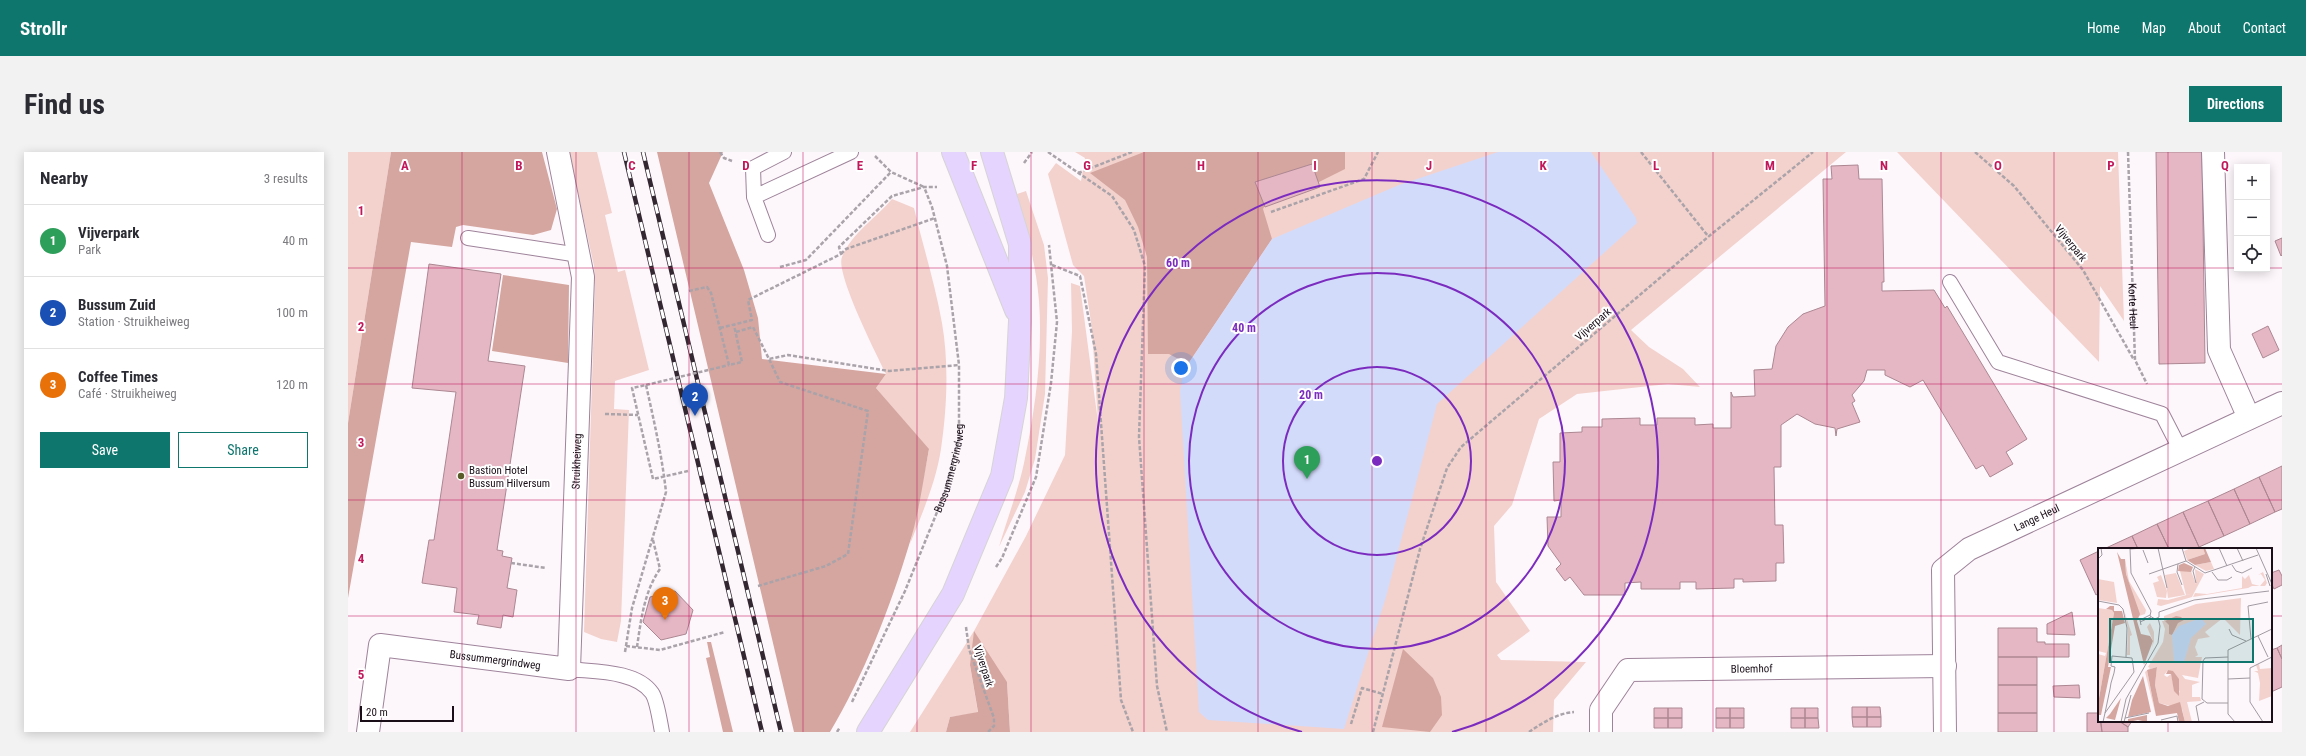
<!DOCTYPE html>
<meta charset="utf-8">
<style>
:root{--surface:#fff;--page:#f2f2f3;--text:#2b2b33;--muted:#7c7c81;--line:#e1e1e2;--accent:#0f766e}
body{margin:0;font-family:"Roboto Condensed",sans-serif;background:var(--page);color:var(--text)}
.controls{position:absolute;right:12px;top:12px;display:grid;overflow:hidden;border-radius:0px;box-shadow:0 2px 10px #0003}
.controls button{width:36px;height:36px;display:grid;place-items:center;padding:0;border:0;border-bottom:1px solid var(--line);background:var(--surface);color:var(--text);font:20px sans-serif}
.scale{position:absolute;left:12px;bottom:10px;width:94px;box-sizing:border-box;padding-left:4px;border:2px solid #1a0f18;border-top:0;font-size:11px;line-height:14px;white-space:nowrap;color:#1a0f18;-webkit-text-stroke:3px #fff;paint-order:stroke}
.you{position:absolute;left:833px;top:216px;width:14px;height:14px;margin:-10px;border:3px solid #fff;border-radius:50%;background:#1a73e8;box-shadow:0 0 0 6px #1a73e833}
.badge{display:grid;place-items:center;width:26px;height:26px;border-radius:50%;background:var(--accent);color:#fff;font-size:13px;font-weight:700}
.pin{position:absolute;translate:-50% -33px;filter:drop-shadow(0 1px 2px #0008)}
.pin::after{content:'';position:absolute;top:21px;width:14px;height:12px;background:inherit;clip-path:polygon(0 0,100% 0,50% 100%)}
.list{margin:0;padding:0;list-style:none}
h2{display:flex;justify-content:space-between;align-items:center;height:52px;margin:0;padding:0 16px;font-size:17px}
h2 small{font-size:13px;font-weight:400;color:var(--muted)}
.list li{display:grid;grid-template-columns:26px 1fr auto;gap:12px;align-items:center;box-sizing:border-box;height:72px;padding:0 16px;border-top:1px solid var(--line)}
.list b{display:block;font-size:15px;white-space:nowrap}
.list p{margin:0;font-size:13px;white-space:nowrap;color:var(--muted)}
.list em{font-size:13px;font-style:normal;color:var(--muted)}
.actions{display:flex;gap:8px;padding:12px 16px}
.actions a{flex:1;padding:9px 0;border:1px solid var(--accent);border-radius:0px;text-align:center;font-size:14px;color:var(--accent)}
.actions .main{background:var(--accent);color:#fff}
.icon{flex:none;width:22px;height:22px;fill:none;stroke:currentColor;stroke-width:2;stroke-linecap:round;stroke-linejoin:round}
.map{position:relative;flex:none;width:1934px;height:580px;overflow:hidden;border-radius:0px}
header{display:flex;align-items:center;gap:24px;box-sizing:border-box;height:56px;padding:0 20px;background:var(--accent);color:#fff}
header strong{font-size:19px}
nav{display:flex;gap:22px;margin-inline-start:auto;font-size:14px}
.intro{display:flex;align-items:center;justify-content:space-between;box-sizing:border-box;height:96px;padding:0 24px}
h1{margin:0;font-size:28px}
.button{padding:10px 18px;border-radius:0px;background:var(--accent);color:#fff;font-size:14px;font-weight:700}
main{display:flex;gap:24px;padding:0 24px}
aside{flex:1;background:var(--surface);border-radius:0px;box-shadow:0 2px 10px #0003}
.map>svg:first-child{display:block}
</style>
<header>
<strong>Strollr</strong>
<nav><a>Home</a><a>Map</a><a>About</a><a>Contact</a></nav>
</header>
<div class="intro"><h1>Find us</h1><a class="button">Directions</a></div>
<main>
<aside>
<h2>Nearby<small>3 results</small></h2>
<ul class="list">
<li><span class="badge" style="background:#2e9e5b">1</span><div><b>Vijverpark</b><p>Park</p></div><em>40 m</em></li>
<li><span class="badge" style="background:#1a4fb4">2</span><div><b>Bussum Zuid</b><p>Station · Struikheiweg</p></div><em>100 m</em></li>
<li><span class="badge" style="background:#e8710a">3</span><div><b>Coffee Times</b><p>Café · Struikheiweg</p></div><em>120 m</em></li>
</ul>
<div class="actions"><a class="main">Save</a><a>Share</a></div>
</aside>
<div class="map">
<svg width="1934" height="580" viewBox="0 0 1934 580">
<rect width="100%" height="100%" fill="#fdf7fc"/>
<!-- green -->
<path fill="#f3d2cd" d="M0,0H43L0,271Z
M221,0H249L264,61L257,63L270,120L277,118L301,218L267,229L266,257L281,258L273,469L269,490L253,487L236,480L247,134L246,114Z
M727,0H1498L1283,178L1301,195L1335,217L1352,235L1320,232L1229,242L1191,267L1164,353L1146,374L1148,430L1182,479L1149,503L1153,508L1238,510L1206,548L1205,580H662L659,530L622,513L630,561L602,565L598,580H562L626,479L678,384L717,303L724,179L723,131L732,134L750,270L744,177L736,124L725,113L700,22L708,11L733,29L737,6Z
M1549,0H1770L1776,169L1752,134L1751,210Z
M678,39L696,93L700,126L697,242L687,307L677,340L651,395C659,367 670,339 676,311C687,259 695,202 691,149C688,112 678,77 669,42Z
M544,47L566,56C575,94 587,132 594,171C601,211 599,257 593,297C588,330 574,362 562,392L581,298L528,236L538,222C529,203 487,121 494,105C503,82 528,66 544,47Z"/>
<!-- forest -->
<path fill="#d5a6a0" d="M43,0H194L209,57L203,78L185,83L115,73L108,75L104,95L63,90L0,446V271Z
M309,0H375L361,31L396,118L410,166L414,207L538,222L528,236L581,297C575,329 571,362 561,393C542,456 516,523 482,580H446Z
M796,0H997V17L969,31L921,46L915,57L924,87L840,212L821,202H800L799,105L790,75L777,48L742,21Z
M155,123L221,133L220,211L144,199Z
M626,479L659,530L662,580H598L602,565L630,560L622,513Z
M359,490H363L385,580H375L358,506L362,505Z
M1055,497L1085,526L1093,545L1094,563L1082,580L1034,575Z"/>
<!-- water -->
<path fill="#d3dbfb" d="M1150,0H1243L1288,66L1289,71L1089,252L1038,445L996,577L860,568L851,560L832,239L836,218L924,87L1051,33Z"/>
<!-- building -->
<path fill="#e5b7c4" stroke="#ac8792" d="M1808,0H1854L1857,211L1811,212Z
M964,12L972,35L917,55L907,30Z
M1510,13L1511,27H1534L1536,130H1534V139L1586,138L1597,156L1599,154L1679,287L1658,300L1665,312L1642,325L1635,313L1628,317L1575,228L1562,235L1537,223V218H1519L1516,229L1504,243L1507,249L1504,251L1512,270L1489,277L1488,284L1487,276L1467,272L1449,262L1433,273V315H1426L1427,373H1435L1436,411H1428V429L1395,430V427H1386V436L1348,437V430H1332V437H1293V430L1277,431V443H1236L1222,425L1217,429L1208,417L1213,412L1200,394L1199,365H1213V348L1206,349L1205,310H1212V281L1234,280V275H1254V267L1292,266V273H1309V266H1347V273L1365,272V276H1383V240L1385,245L1407,244L1406,218L1424,217L1428,194L1440,175L1455,162L1477,154L1475,27H1484L1483,14Z
M1934,86V103L1933,104L1927,89Z
M81,112L153,122L140,209L177,214L149,398L155,399L154,404L164,406L159,436L169,438L165,465L155,463L153,476L129,472L131,463L106,460L109,436L74,431L81,388H86L108,240L64,236Z
M1920,174L1931,198L1915,206L1904,182Z
M1934,314V357L1927,360L1911,325Z
M1911,325L1927,360L1902,372L1886,337Z
M1886,337L1902,372L1876,384L1860,349Z
M1860,349L1876,384L1851,395L1835,360Z
M1835,360L1851,395L1847,397H1821L1809,372Z
M1809,372L1821,397H1790L1784,384Z
M1784,384L1790,397H1759L1758,396Z
M1751,399V441L1748,443L1732,408Z
M1931,418L1934,424V433L1926,437L1923,431V421Z
M327,439L345,458L338,482L313,488L295,470L302,445Z
M1724,460L1727,483L1699,482V472Z
M1650,476H1689V490H1697V492H1721V505H1650Z
M1934,493V507L1929,496Z
M1929,496L1934,507V535L1923,540V498Z
M1650,505H1689V533H1650Z
M1650,533H1689V561H1650Z
M1731,533L1732,546L1706,545L1705,534Z
M1504,555H1519V565H1504Z
M1519,555H1532L1533,565H1519Z
M1306,556H1320V566H1306Z
M1320,556H1334V566H1320Z
M1368,556H1382V566H1368Z
M1382,556H1396V566H1382Z
M1443,556H1457V566H1443Z
M1457,556H1470V566H1457Z
M1650,561H1689V580H1650Z
M1739,561H1751L1754,580H1739Z
M1504,565H1519V575H1505Z
M1519,565H1533V575H1519Z
M1306,566H1320V576H1306Z
M1320,566H1334V576H1320Z
M1368,566H1382V576H1368Z
M1382,566H1396V576H1382Z
M1443,566H1457V576H1443Z
M1457,566H1470L1471,576H1457Z
M1753,569H1771L1780,575V580H1754Z
M1771,569H1784L1780,575Z"/>
<g fill="none" stroke-linecap="round" stroke-linejoin="round">
<!-- lane casing -->
<g stroke="#9e839a" stroke-width="16">
<path id="lane" d="M406,45L503,0
M420,83L406,45L405,16L436,0
M120,86L231,103
M1602,130L1650,210L1814,262L1832,297
M221,517C245,520 288,518 304,541C309,548 312,570 314,580"/>
</g>
<!-- street casing -->
<g stroke="#9e839a" stroke-width="24">
<g id="street">
<path d="M1865,0L1871,198L1901,266"/>
<path id="s3" d="M20,580L32,493L221,517L235,125L210,0"/>
<path id="s4" d="M1253,580V558L1280,518L1597,514"/>
<path id="s5" d="M1597,580L1595,418L1621,397L1934,251"/>
</g>
</g>
<!-- primary casing -->
<g stroke="#d6d4d5" stroke-width="24">
<path id="primary" d="M605,0L668,158
M520,580L605,442L654,324L668,246L672,169V92L644,0"/>
</g>
<!-- path -->
<g stroke="#aaa3a9" stroke-width="2.5" stroke-dasharray="4 2" stroke-linecap="butt">
<path d="M372,0L376,6L384,9"/>
<path d="M700,0L764,44L786,78L797,114L791,285L809,534L819,580"/>
<path d="M1293,0L1360,84"/>
<path d="M1627,0L1666,34L1735,118L1786,208"/>
<path id="s1" d="M1780,0L1787,208L1799,232"/>
<path d="M527,4L543,20L576,35"/>
<path d="M676,11L684,0"/>
<path d="M730,21L784,0"/>
<path d="M923,60L1016,27L1030,0"/>
<path d="M493,102L498,97L587,66"/>
<path d="M704,113L732,124L748,202L773,548L785,580"/>
<path d="M432,115L458,108L543,20"/>
<path d="M341,139L359,135L363,141L381,213L394,210L386,173"/>
<path d="M372,176L404,168L400,148L493,102L491,95L544,44L576,35H589"/>
<path d="M388,180L405,175L421,207L440,203L541,219L611,213"/>
<path d="M257,262L290,263"/>
<path d="M163,411L198,416"/>
<path d="M648,415L654,406L688,325L703,231L709,170L701,93"/>
<path d="M410,434L478,414L500,402L520,259L432,230L421,207"/>
<path d="M618,475L621,497L646,566V574L640,580"/>
<path d="M278,494L312,498L377,480"/>
<path d="M289,495C293,468 296,440 312,417L305,388"/>
<path d="M277,500L284,456L318,340C314,304 306,269 298,233L284,236L305,327L340,319"/>
<path id="s2" d="M504,550L557,439L598,338L611,287V213L599,114L584,55L576,35"/>
<path d="M1003,572L1014,536L1035,542"/>
<path d="M489,580L492,575"/>
<path d="M1025,580L1072,397L1099,316L1113,295L1360,85L1465,0"/>
<path d="M1181,580C1194,571 1210,561 1226,560"/>
</g>
<!-- lane -->
<use href="#lane" stroke="#fff" stroke-width="14"/>
<!-- street -->
<use href="#street" stroke="#fff" stroke-width="22"/>
<!-- primary -->
<use href="#primary" stroke="#e5d4fd" stroke-width="22"/>
<!-- rail casing -->
<g stroke="#332831" stroke-width="4.5">
<path id="rail" d="M276,0L414,580
M295,0L433,580"/>
</g>
<!-- rail -->
<use href="#rail" stroke="#fff" stroke-width="3" stroke-dasharray="9" stroke-linecap="butt"/>
<!-- path-bridge -->
<path stroke="#aaa3a9" stroke-width="2.5" stroke-dasharray="4 2" stroke-linecap="butt" d="M298,233L381,213"/>
</g>
<!-- grid -->
<path fill="none" stroke="#c2185b" stroke-width="1" stroke-opacity="0.55" d="M114,0V580M228,0V580M341,0V580M455,0V580M569,0V580M683,0V580M796,0V580M910,0V580M1024,0V580M1138,0V580M1251,0V580M1365,0V580M1479,0V580M1593,0V580M1706,0V580M1820,0V397M0,116H1889M1919,116H1934M0,232H1934M0,348H1934M0,464H1751M1923,464H1934M1820,569V580"/>
<!-- distance rings -->
<g fill="none" stroke="#7b2cbf" stroke-width="2">
<circle cx="1029" cy="309" r="94"/>
<circle cx="1029" cy="309" r="188"/>
<path d="M954 580A281 281 0 1 1 1104 580"/>
</g>
<!-- markers -->
<circle fill="#595c29" stroke="#fff" stroke-width="1.5" cx="113" cy="324" r="4"/>
<g text-anchor="middle" stroke-width="4" stroke-linejoin="round" paint-order="stroke">
<!-- street labels -->
<g font-size="11" fill="#1a0f18" stroke="#fff">
<text transform="translate(1723 91) rotate(51)" y="4">Vijverpark</text>
<text dy="4" stroke="none"><textPath href="#s1" startOffset="154">Korte Heul</textPath></text>
<text transform="translate(1245 172) rotate(-41)" y="4">Vijverpark</text>
<text dy="4" stroke="none"><textPath href="#s3" startOffset="486">Struikheiweg</textPath></text>
<text dy="4" stroke="none"><textPath href="#s2" startOffset="254">Bussummergrindweg</textPath></text>
<text dy="4" stroke="none"><textPath href="#s5" startOffset="270">Lange Heul</textPath></text>
<text dy="4" stroke="none"><textPath href="#s3" startOffset="204">Bussummergrindweg</textPath></text>
<text transform="translate(636 514) rotate(72)" y="4">Vijverpark</text>
<text dy="4" stroke="none"><textPath href="#s4" startOffset="194">Bloemhof</textPath></text>
</g>
<!-- poi labels -->
<g font-size="11" fill="#1a0f18" stroke="#fff" text-anchor="start">
<text x="121" y="322">Bastion Hotel<tspan x="121" dy="13">Bussum Hilversum</tspan></text>
</g>
</g>
<!-- overview -->
<g transform="translate(1750 396)">
<rect width="174" height="174" fill="#fdf7fc"/>
<path d="M93,0H105L107,6L89,12L86,3ZM27,11L31,33L48,62L47,66L41,68L28,26ZM113,14L116,21L108,23L97,17ZM97,21L106,26L96,45L88,47L82,23H93L98,36ZM165,24L169,35L167,38H154L150,40L95,49L97,45L109,46L144,40V28L147,31L151,27L154,36L162,38L167,32L163,26L160,27ZM78,25L87,47L70,50L67,27ZM63,27L69,43L68,50L59,49L55,35L61,33L59,29ZM0,31L16,34L19,55L0,52ZM96,45L94,49L63,58L59,57L60,51L70,52ZM143,50L142,87L125,70L107,84L112,89L100,91L97,99L100,107L97,109H104L100,130L84,127L87,131L102,134L94,137V149H102L103,153L89,154L94,174H87L84,161L61,155L57,137L59,119L49,122L58,168L47,124L52,120L50,119L65,94L67,81L64,73H66V68L98,56ZM70,122L75,124L82,145L75,135L73,126L69,129L66,127ZM0,60L14,62L16,65L0,156V106L7,108L8,105L0,103ZM26,62L34,87L32,88V107H29L30,81ZM52,75L56,84V93L54,100L55,93L49,79ZM161,116L162,121L174,120V148L161,153L162,135L160,125L156,123H160L158,117Z" fill="#f3d2cd" fill-rule="evenodd"/>
<path d="M105,0H107L113,14L97,17L89,12L107,6ZM19,4L23,11H27L28,26L42,66L39,73L43,86L52,88L55,93L46,117ZM86,15L95,19L93,24L80,23L81,17ZM12,58H16V63H24L27,75L17,78L10,119H13L3,167H0V156L16,65L14,62L8,61ZM78,68L83,69L86,72L80,75L74,87L71,86V77L67,73ZM59,119L57,137L61,155L70,158L82,154L87,174H81L79,165L58,168L49,122ZM70,122L75,123L81,131V148L76,143L73,126H68ZM45,128L53,164L30,169L34,152ZM23,150L17,172L8,170L12,166ZM49,167V174L40,172L30,174V171Z" fill="#d5a6a0"/>
<path d="M103,70L108,76L93,90L86,114L76,113L74,87L81,78Z" fill="#d3dbfb"/>
<path fill="none" stroke="#a29aa1" stroke-width="1" d="M32,0L33,25L53,63M60,0L69,40M84,0L88,13L107,25L160,7M121,0L129,18M139,0L145,13M158,0L174,36M32,1L45,0M45,2L50,15M0,11L4,7L3,0M80,16L79,24L84,37M134,17L138,23L144,25L154,20M97,19L95,23L98,35M114,24L120,32H129L134,29M51,26L88,13M168,26L172,38M0,53L21,57L25,61L29,80L28,109M53,63L52,68L57,71L61,69V64M61,64L96,52L171,43M42,74L53,69M43,77L42,72L52,67M131,81L134,87L148,93M160,88L170,109M153,91L150,58L170,54M130,131L152,130M130,155H109L104,151L105,113L107,110L130,109M27,170L51,165M63,172L79,168L80,174M5,174L7,165L12,141L13,135L16,125L17,119L13,118L14,108L34,110L36,124L7,165M23,174L28,151L60,95L62,78L60,70M26,174L33,147M101,174L98,158L106,154M137,174L130,166V102L174,81M165,174L152,154V120L174,109"/>
<path fill="#0f766e" fill-opacity="0.15" stroke="#0f766e" stroke-width="2" d="M12,71H155V114H12Z"/>
<rect width="174" height="174" fill="none" stroke="#1a0f18" stroke-width="2"/>
</g>
<g font-size="13" text-anchor="middle" font-weight="bold" fill="#c2185b" stroke="#fff" stroke-width="4" stroke-linejoin="round" paint-order="stroke">
<text x="57" y="18">A</text>
<text x="171" y="18">B</text>
<text x="284" y="18">C</text>
<text x="398" y="18">D</text>
<text x="512" y="18">E</text>
<text x="626" y="18">F</text>
<text x="739" y="18">G</text>
<text x="853" y="18">H</text>
<text x="967" y="18">I</text>
<text x="1081" y="18">J</text>
<text x="1195" y="18">K</text>
<text x="1308" y="18">L</text>
<text x="1422" y="18">M</text>
<text x="1536" y="18">N</text>
<text x="1650" y="18">O</text>
<text x="1763" y="18">P</text>
<text x="1877" y="18">Q</text>
<text x="13" y="63">1</text>
<text x="13" y="179">2</text>
<text x="13" y="295">3</text>
<text x="13" y="411">4</text>
<text x="13" y="527">5</text>
</g>
<circle cx="1029" cy="309" r="6" fill="#7b2cbf" stroke="#fff" stroke-width="2"/>
<g font-size="12" text-anchor="middle" font-weight="bold" fill="#7b2cbf" stroke="#fff" stroke-width="4" stroke-linejoin="round" paint-order="stroke">
<text x="830" y="115">60 m</text>
<text x="896" y="180">40 m</text>
<text x="963" y="247">20 m</text>
</g>
</svg>
<div class="controls">
<button>+</button>
<button>−</button>
<button><svg class="icon" aria-label="locate" viewBox="0 0 24 24"><circle cx="12" cy="12" r="6"/><path d="M12 2v4M12 18v4M2 12h4M18 12h4"/></svg></button>
</div>
<div class="scale">20 m</div>
<div class="you"></div>
<div class="pin badge" style="left:959px;top:327px;background:#2e9e5b">1</div>
<div class="pin badge" style="left:347px;top:264px;background:#1a4fb4">2</div>
<div class="pin badge" style="left:317px;top:468px;background:#e8710a">3</div>
</div>
</main>
